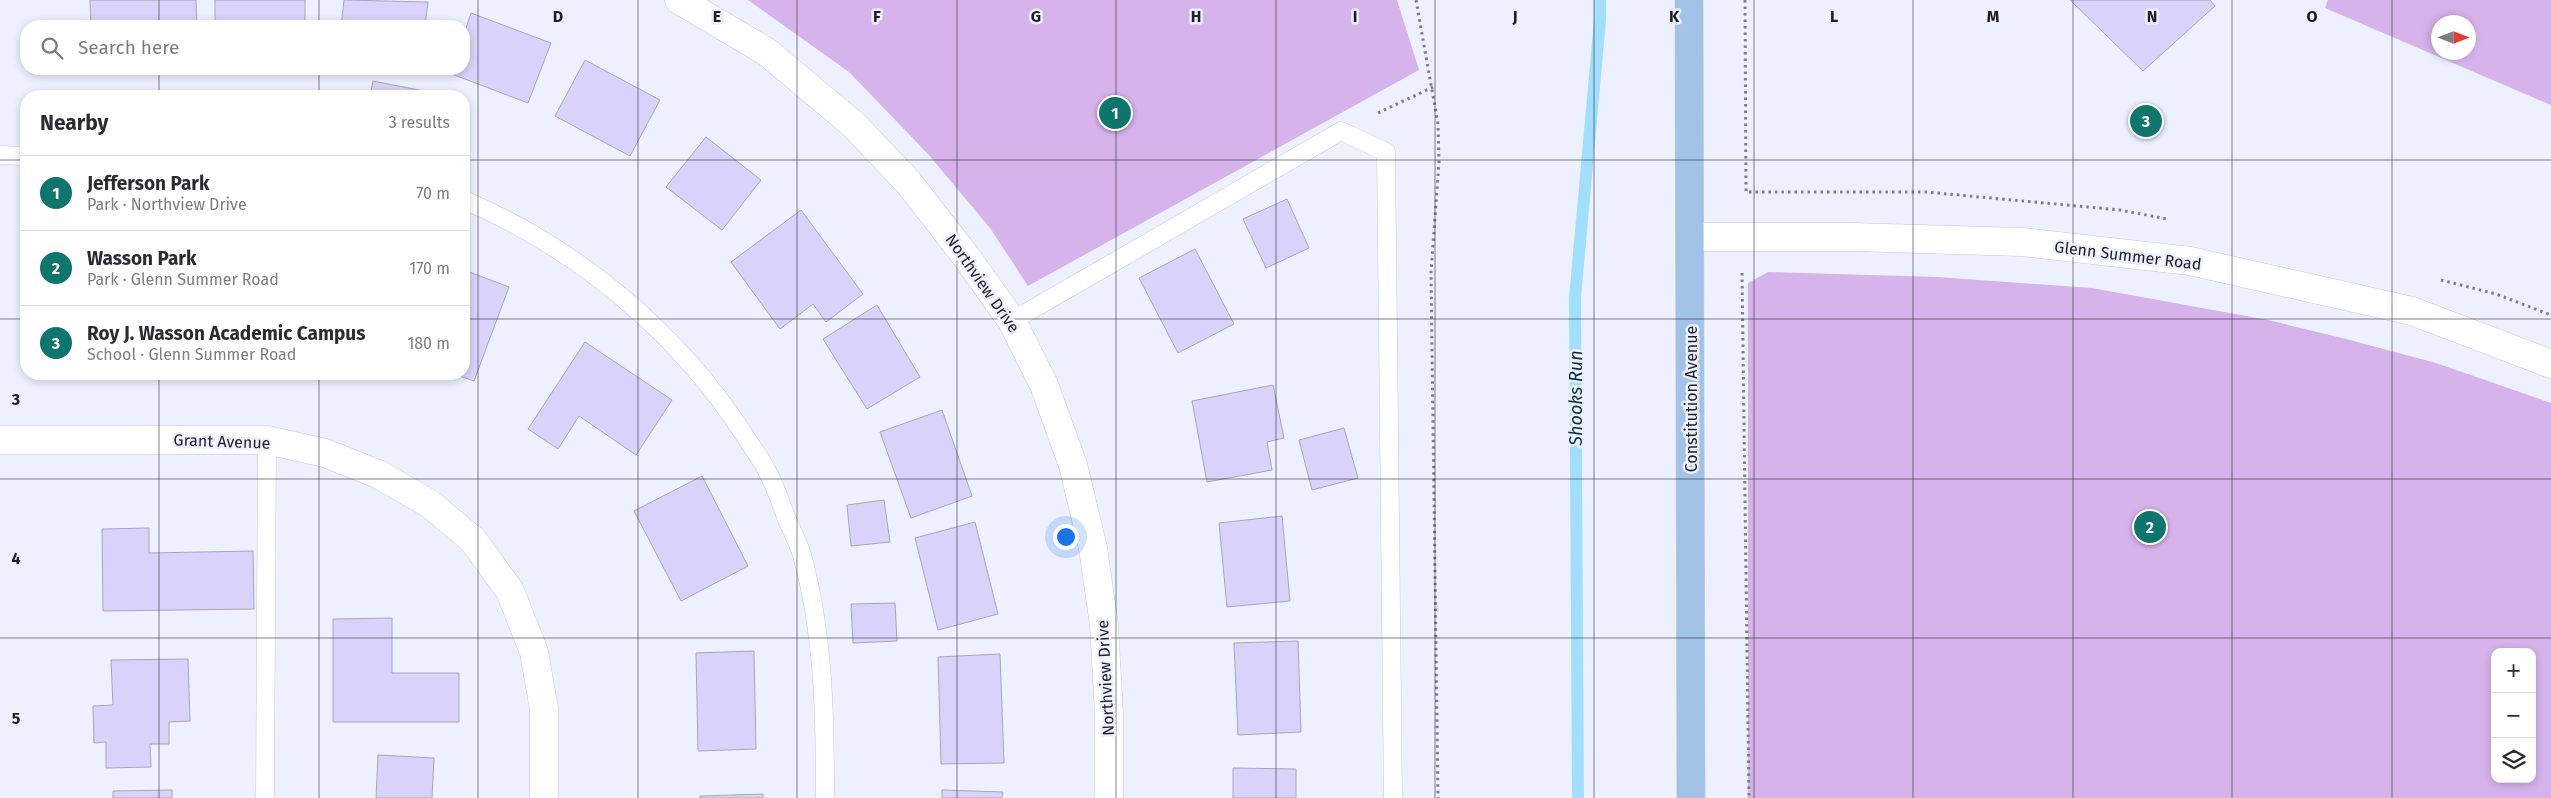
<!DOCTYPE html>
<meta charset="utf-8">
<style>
:root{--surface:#fff;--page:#f7f7f7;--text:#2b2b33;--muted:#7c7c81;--line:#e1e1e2;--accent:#0f766e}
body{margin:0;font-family:"Fira Sans",sans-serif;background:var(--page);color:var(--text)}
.controls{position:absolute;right:15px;bottom:15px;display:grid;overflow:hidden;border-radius:10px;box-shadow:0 2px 8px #0003}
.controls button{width:45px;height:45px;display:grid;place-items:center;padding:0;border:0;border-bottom:1px solid var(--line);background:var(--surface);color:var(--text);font:25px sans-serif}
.compass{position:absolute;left:2431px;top:15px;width:45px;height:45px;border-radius:50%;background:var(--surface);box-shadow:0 2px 8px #0003;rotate:90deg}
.you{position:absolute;left:1065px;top:536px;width:18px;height:18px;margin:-12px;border:4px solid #fff;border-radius:50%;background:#1a73e8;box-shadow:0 0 0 8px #1a73e833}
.badge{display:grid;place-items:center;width:32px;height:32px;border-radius:50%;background:var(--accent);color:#fff;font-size:16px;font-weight:700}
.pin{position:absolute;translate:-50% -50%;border:2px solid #fff;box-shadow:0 1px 5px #0006}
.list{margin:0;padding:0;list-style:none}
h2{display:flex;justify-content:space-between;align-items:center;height:65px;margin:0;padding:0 20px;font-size:21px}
h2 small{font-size:16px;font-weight:400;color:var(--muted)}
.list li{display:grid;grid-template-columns:32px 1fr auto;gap:15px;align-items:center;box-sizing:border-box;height:75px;padding:0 20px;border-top:1px solid var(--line)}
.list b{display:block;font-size:19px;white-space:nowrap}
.list p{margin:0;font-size:16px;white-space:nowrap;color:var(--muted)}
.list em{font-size:16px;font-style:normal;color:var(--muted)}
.icon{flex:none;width:28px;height:28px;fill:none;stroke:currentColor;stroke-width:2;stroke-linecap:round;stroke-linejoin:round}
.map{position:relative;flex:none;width:2551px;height:798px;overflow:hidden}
.search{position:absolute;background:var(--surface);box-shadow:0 2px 8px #0003;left:20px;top:20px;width:450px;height:55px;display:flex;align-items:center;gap:12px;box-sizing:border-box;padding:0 18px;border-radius:20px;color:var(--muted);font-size:19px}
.panel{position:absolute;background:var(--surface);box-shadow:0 2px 8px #0003;left:20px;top:90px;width:450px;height:290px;border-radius:20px}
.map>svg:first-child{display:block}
</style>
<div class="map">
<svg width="2551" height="798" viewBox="0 0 2551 798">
<rect width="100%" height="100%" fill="#edf1ff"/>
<!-- green -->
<path fill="#d6b3eb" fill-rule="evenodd" d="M748,0H1397L1419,70L1028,286L990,228L928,154L849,72Z
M2328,0H2551V105L2325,8ZM2468,22V52H2438V22Z
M1768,272L1937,277L2092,288L2268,320L2346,339L2436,363L2551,403V798H1748V283ZM2495,652H2532V779H2495Z"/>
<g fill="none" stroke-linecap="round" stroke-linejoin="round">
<!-- stream -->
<path stroke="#a2dffe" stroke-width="12" d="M1578,798L1575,298L1600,20V0"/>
</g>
<!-- building -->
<path fill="#d9d3fc" stroke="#a8a6b6" d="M90,0H196L197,26H91Z
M215,0H305V26H215Z
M344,0L428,2L425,26H341Z
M2070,0H2210L2215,6L2143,71Z
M471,13L551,43L528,103L449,73L450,69H464V34Z
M585,60L660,100L630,156L555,116Z
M373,81L424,91L423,96H370Z
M706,137L761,180L722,230L666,187Z
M1287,199L1309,248L1266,268L1243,219Z
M801,210L863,294L826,322L813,304L780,329L731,262Z
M1195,249L1234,324L1178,353L1139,278Z
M464,270L509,287L474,381L454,374H464Z
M877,305L920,377L867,409L823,339Z
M585,342L672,400L636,455L579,416L558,449L528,429Z
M1273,385L1284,438L1267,442L1272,470L1207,482L1192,401Z
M942,410L972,496L911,518L880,432Z
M1344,428L1358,478L1312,490L1299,440Z
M702,476L748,566L681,601L634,511Z
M884,500L890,542L851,546L847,505Z
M1282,516L1290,601L1227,607L1219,523Z
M975,522L998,614L938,630L915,538Z
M149,528V553L253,551L254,609L103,611L102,529Z
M895,603L897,641L853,643L851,604Z
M392,618V673H459V722H333V619Z
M1298,641L1301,732L1238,735L1234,643Z
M754,651L756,749L698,751L696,653Z
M1000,654L1004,763L941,764L938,657Z
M188,659L190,721L169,722V744H150L151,767L106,768V742L94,743L93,706L113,705L111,660Z
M378,755L434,758L432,798H376Z
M1233,768L1296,769V798H1233Z
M172,790V798H113V791Z
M942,790L1003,792L1002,798H942Z
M763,794V798H700V796Z"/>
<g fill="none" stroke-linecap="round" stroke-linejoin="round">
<!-- lane casing -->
<g stroke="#c4c9da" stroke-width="19">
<path id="lane" d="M0,155L26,156
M464,200C577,248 679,333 745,436C753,449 763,461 769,475C776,488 781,503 786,517C791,529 798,542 802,555C824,636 825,715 825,798
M1012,321L1341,131L1386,152L1393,798
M265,798L267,440"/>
</g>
<!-- street casing -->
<g stroke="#c4c9da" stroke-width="29">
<path id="street" d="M679,0L767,52L854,125L908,182L965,255L1012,321L1044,385L1073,465L1093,548L1104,625L1109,714V798
M1691,237H1853L2022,242L2190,261L2412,311L2551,364
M0,440H267L325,453L378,474L430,504L473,540L510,591L534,652L544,709V798"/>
</g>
<!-- primary casing -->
<g stroke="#d2d2d3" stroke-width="29">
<path id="primary" d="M1689,0L1691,798"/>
</g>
<!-- path -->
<path stroke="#7c7f89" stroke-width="3" stroke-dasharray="2.5 4" stroke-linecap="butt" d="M1416,0L1438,124L1439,162L1431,272L1438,798
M1745,0L1746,192H1926L2120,210L2167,219
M1378,113L1433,87
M1742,273L1749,798
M2441,280L2496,294L2551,315"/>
<!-- lane -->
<use href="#lane" stroke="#fff" stroke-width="18"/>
<!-- street -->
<use href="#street" stroke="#fff" stroke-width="28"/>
<!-- primary -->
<use href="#primary" stroke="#a2c3e7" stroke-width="28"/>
</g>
<!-- grid -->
<path fill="none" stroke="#1d1f25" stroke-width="1" stroke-opacity="0.55" d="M159,0V26M319,0V26M478,0V798M638,0V798M797,0V798M957,0V798M1116,0V798M1276,0V798M1435,0V798M1594,0V798M1754,0V798M1913,0V798M2073,0V798M2232,0V798M2392,0V798M159,69V96M319,69V96M0,160H26M464,160H2551M0,319H26M464,319H2551M159,374V798M319,374V798M0,479H2551M0,638H2551"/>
<g text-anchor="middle" stroke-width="5" stroke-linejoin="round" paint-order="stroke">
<!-- street labels -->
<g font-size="16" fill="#1d1f25" stroke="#edf1ff">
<text transform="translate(2128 255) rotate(7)" y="6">Glenn Summer Road</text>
<text transform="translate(983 283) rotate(55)" y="6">Northview Drive</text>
<text transform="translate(1691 399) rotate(-90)" y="6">Constitution Avenue</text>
<text transform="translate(222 441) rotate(2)" y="6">Grant Avenue</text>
<text transform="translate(1105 678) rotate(-93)" y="6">Northview Drive</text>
</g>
<!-- water labels -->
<g font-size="18" font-style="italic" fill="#082e3e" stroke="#edf1ff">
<text transform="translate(1576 398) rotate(-90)" y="6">Shooks Run</text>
</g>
</g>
<g font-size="16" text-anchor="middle" font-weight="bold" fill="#1d1f25" stroke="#edf1ff" stroke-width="5" stroke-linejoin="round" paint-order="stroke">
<text x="558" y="22">D</text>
<text x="717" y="22">E</text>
<text x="877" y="22">F</text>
<text x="1036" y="22">G</text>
<text x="1196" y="22">H</text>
<text x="1355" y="22">I</text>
<text x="1515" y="22">J</text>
<text x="1674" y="22">K</text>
<text x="1834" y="22">L</text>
<text x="1993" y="22">M</text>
<text x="2152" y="22">N</text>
<text x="2312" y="22">O</text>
<text x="16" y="405">3</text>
<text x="16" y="564">4</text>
<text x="16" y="724">5</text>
</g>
</svg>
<div class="controls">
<button>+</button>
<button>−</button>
<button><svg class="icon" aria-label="layers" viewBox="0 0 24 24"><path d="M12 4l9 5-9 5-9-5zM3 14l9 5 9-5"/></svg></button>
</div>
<svg class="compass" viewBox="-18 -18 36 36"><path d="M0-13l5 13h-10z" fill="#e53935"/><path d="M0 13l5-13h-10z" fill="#7c7c81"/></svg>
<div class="you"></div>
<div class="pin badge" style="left:1115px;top:113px">1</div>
<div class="pin badge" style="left:2150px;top:527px">2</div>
<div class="pin badge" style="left:2146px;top:121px">3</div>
<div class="search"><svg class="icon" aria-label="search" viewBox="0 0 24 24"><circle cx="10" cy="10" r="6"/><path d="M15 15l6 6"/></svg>Search here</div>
<section class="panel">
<h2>Nearby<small>3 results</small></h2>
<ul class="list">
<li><span class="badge">1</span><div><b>Jefferson Park</b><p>Park · Northview Drive</p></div><em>70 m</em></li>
<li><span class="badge">2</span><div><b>Wasson Park</b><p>Park · Glenn Summer Road</p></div><em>170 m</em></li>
<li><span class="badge">3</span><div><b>Roy J. Wasson Academic Campus</b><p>School · Glenn Summer Road</p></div><em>180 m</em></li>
</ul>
</section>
</div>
